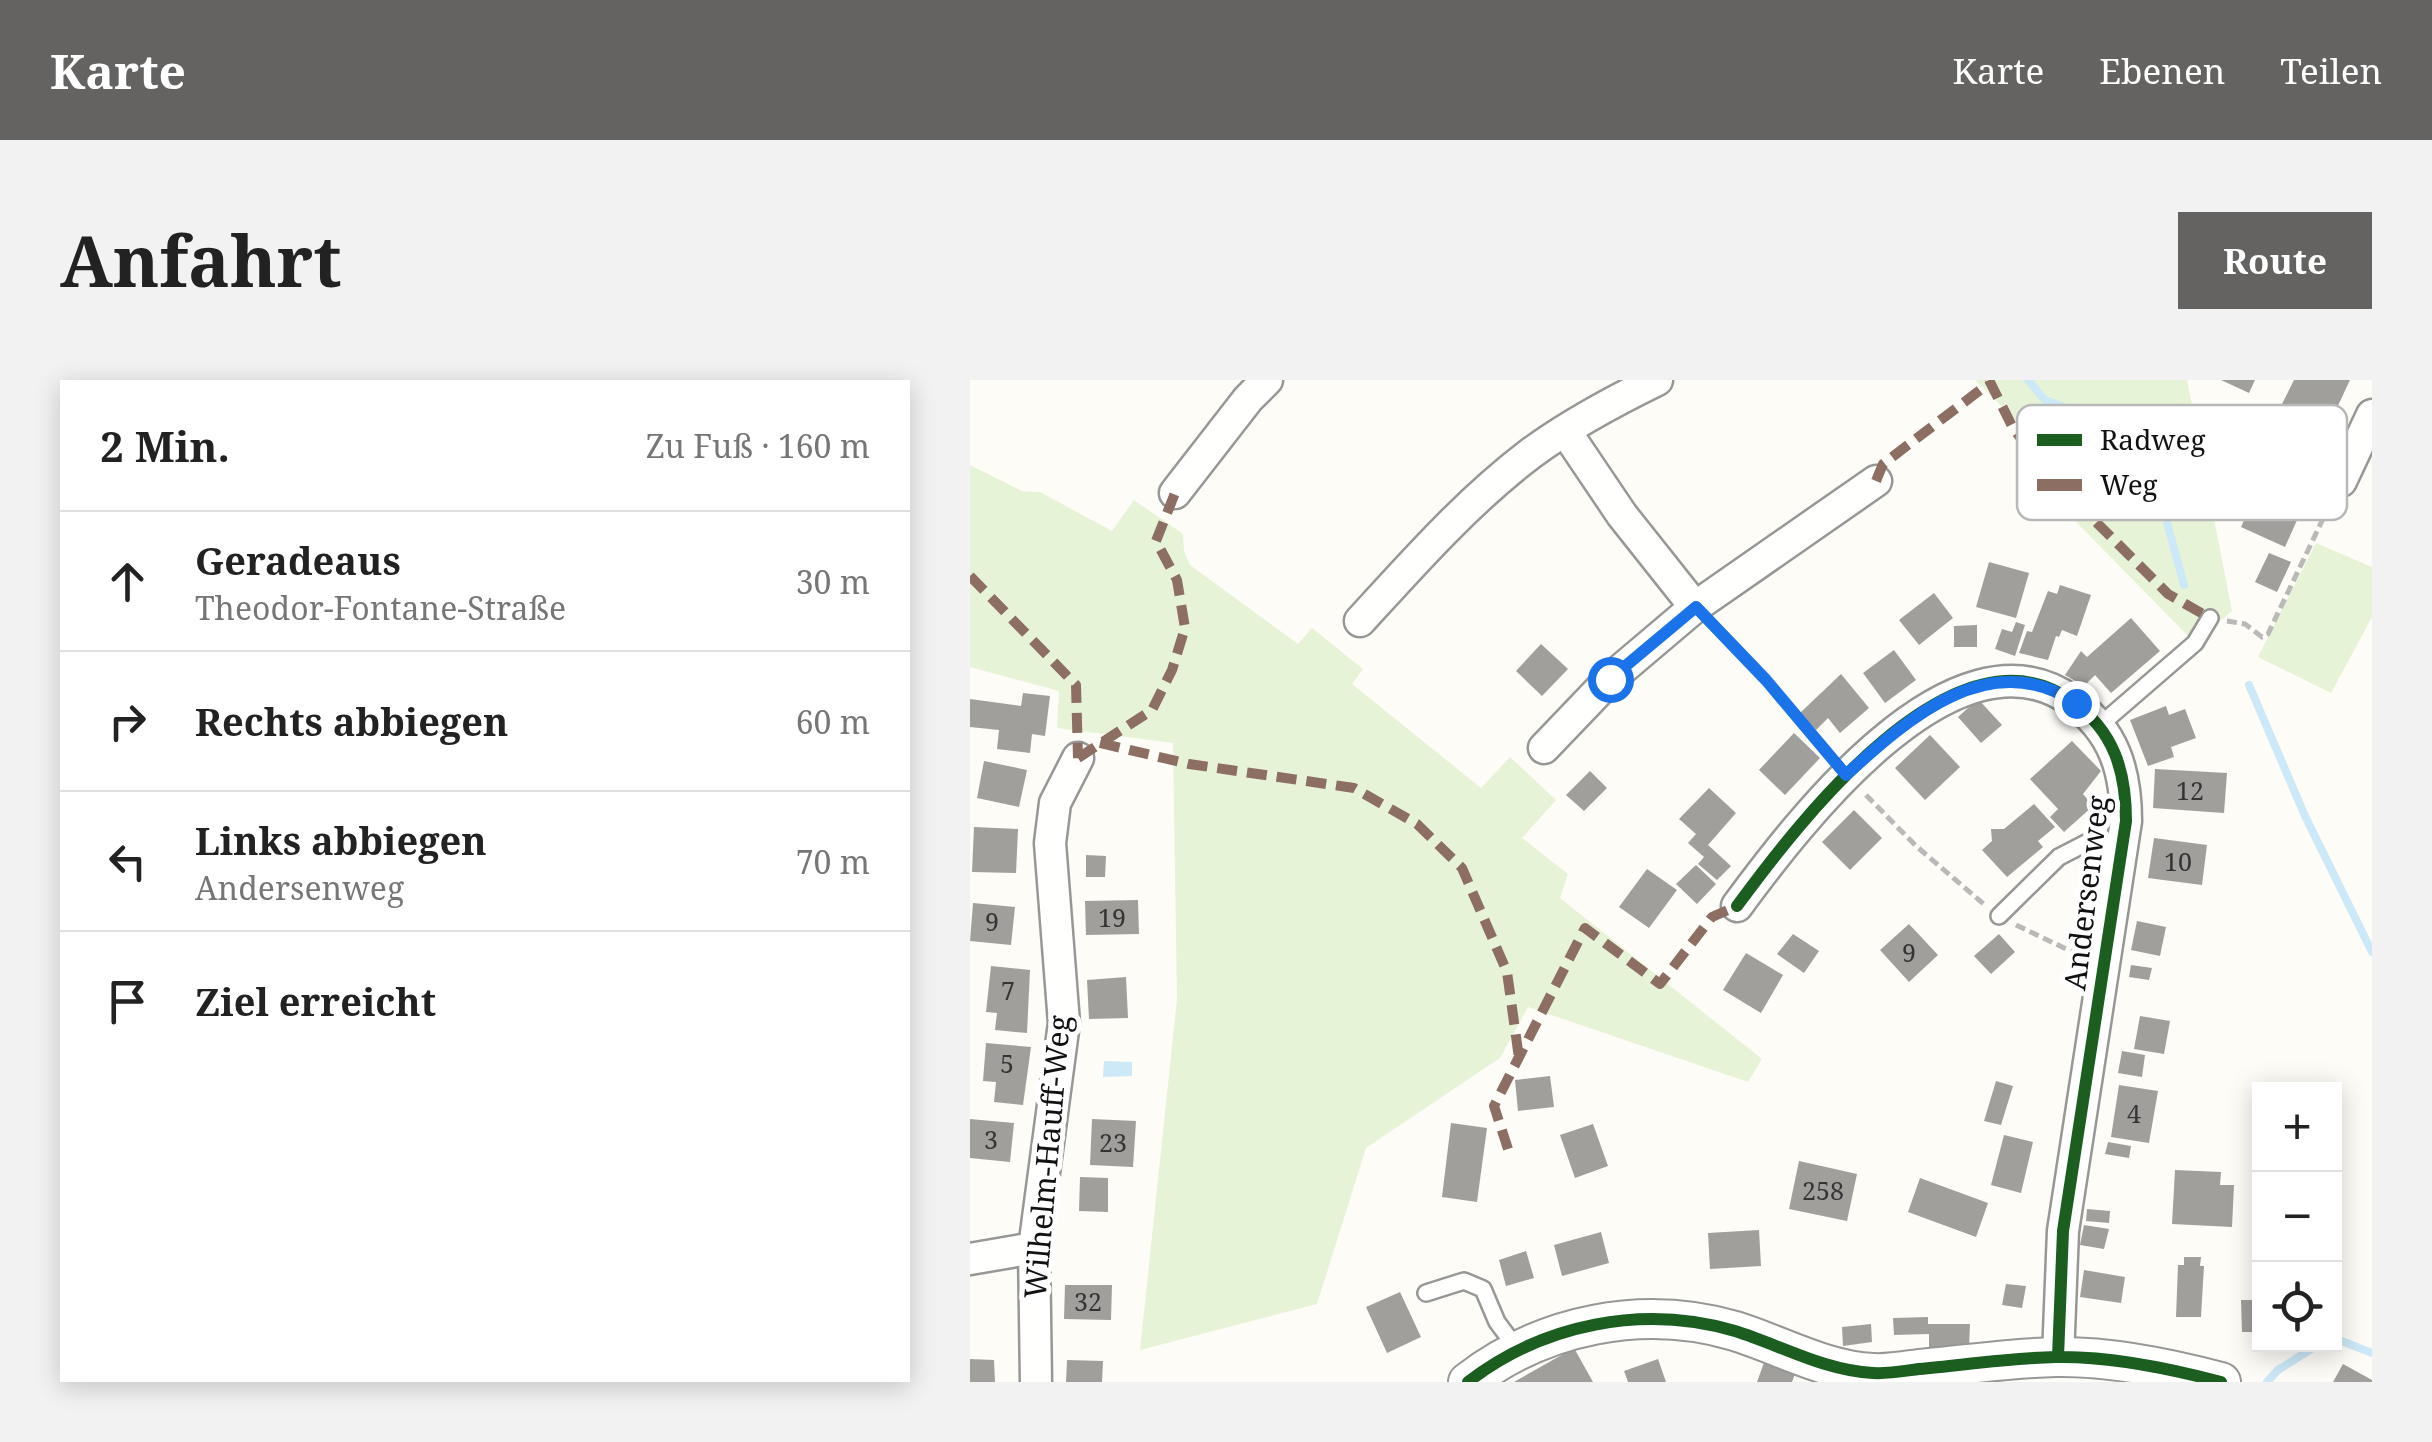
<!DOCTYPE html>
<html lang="de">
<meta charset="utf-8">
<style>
:root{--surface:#fff;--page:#f2f2f2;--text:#222;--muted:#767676;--line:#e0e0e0;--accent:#646362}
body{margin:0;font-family:"Noto Serif",serif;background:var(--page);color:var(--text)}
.controls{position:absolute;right:30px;bottom:30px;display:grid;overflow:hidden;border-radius:0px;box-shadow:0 5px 25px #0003}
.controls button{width:90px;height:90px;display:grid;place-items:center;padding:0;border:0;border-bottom:2px solid var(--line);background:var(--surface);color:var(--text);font:50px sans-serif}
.stop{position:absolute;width:30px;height:30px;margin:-22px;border:8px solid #1a73e8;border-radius:50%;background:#fff}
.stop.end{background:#1a73e8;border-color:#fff;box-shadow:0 2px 10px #0008}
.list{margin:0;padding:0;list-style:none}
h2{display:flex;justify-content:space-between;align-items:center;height:130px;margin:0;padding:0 40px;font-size:42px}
h2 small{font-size:32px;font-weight:400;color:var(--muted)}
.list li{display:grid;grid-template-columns:65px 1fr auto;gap:30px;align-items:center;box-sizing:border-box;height:140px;padding:0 40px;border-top:2px solid var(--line)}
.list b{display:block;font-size:38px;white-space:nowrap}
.list p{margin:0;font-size:32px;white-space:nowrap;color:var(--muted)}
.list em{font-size:32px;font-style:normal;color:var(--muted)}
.icon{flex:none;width:55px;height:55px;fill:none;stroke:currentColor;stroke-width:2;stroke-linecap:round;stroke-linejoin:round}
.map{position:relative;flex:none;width:1402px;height:1002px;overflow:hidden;border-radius:0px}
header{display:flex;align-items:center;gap:60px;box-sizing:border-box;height:140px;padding:0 50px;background:var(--accent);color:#fff}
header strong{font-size:48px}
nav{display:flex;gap:55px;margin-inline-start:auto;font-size:35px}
.intro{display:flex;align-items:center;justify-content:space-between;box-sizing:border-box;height:240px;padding:0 60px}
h1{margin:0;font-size:70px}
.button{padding:25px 45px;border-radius:0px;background:var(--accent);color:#fff;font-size:35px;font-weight:700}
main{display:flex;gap:60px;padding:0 60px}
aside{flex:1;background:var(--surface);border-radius:0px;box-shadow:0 5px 25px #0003}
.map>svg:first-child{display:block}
</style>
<header>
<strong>Karte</strong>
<nav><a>Karte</a><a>Ebenen</a><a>Teilen</a></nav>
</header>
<div class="intro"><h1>Anfahrt</h1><a class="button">Route</a></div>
<main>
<aside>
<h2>2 Min.<small>Zu Fuß · 160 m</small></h2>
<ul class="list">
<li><svg class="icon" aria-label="ahead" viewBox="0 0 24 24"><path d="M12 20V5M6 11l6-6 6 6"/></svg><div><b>Geradeaus</b><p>Theodor-Fontane-Straße</p></div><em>30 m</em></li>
<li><svg class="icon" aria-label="right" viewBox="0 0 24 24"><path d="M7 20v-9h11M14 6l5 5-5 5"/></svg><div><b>Rechts abbiegen</b></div><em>60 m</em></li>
<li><svg class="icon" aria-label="left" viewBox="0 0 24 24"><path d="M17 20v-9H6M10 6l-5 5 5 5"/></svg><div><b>Links abbiegen</b><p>Andersenweg</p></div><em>70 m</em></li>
<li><svg class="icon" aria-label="arrive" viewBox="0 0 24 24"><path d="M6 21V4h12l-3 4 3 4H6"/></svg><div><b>Ziel erreicht</b></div></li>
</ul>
</aside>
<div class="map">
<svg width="1402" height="1002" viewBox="0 0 1402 1002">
<rect width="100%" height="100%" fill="#fdfcf7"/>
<!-- green -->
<path fill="#e7f3d7" d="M1005,0H1217L1262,231L1225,263L1060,95L1082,76Z
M0,85L52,111L70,112L142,151L164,120L213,154L214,171L220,185L328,264L342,248L393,289L382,304L511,408L540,377L586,420L552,458L598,494L590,518L792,679L778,702L558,627L530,678L396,768L347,924L170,970L207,619L203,363L87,348L89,311L0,287Z
M1346,163L1402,187V237L1361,313L1288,277Z"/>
<!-- water -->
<path fill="#cde8f7" d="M134,681L162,682V696L133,697Z"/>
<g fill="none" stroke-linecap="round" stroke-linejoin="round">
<!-- stream -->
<path stroke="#cde8f7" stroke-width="8" d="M1058,0L1075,20L1162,53L1184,95L1214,205
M1279,305L1335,436L1402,572
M1364,958L1402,973
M1297,1002L1308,990L1349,964"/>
</g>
<!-- building -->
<path fill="#a19f9c" d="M1251,0H1285L1279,13Z
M1324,0H1380L1359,45L1312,24Z
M1293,98L1337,118L1315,167L1271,147Z
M1299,173L1321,182L1307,212L1285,202Z
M1019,182L1059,193L1046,238L1006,227Z
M1090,205L1121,215L1107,256L1092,250L1089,257L1086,256L1078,280L1049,273L1057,251L1062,252L1078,211L1087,214Z
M964,213L983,238L949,265L929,240Z
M1161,238L1190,271L1141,313L1125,295L1114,306L1095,295L1111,271L1117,277Z
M1046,242L1055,245L1045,276L1025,269L1032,249L1042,252Z
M1007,245V267H984V246Z
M571,264L598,289L572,316L546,291Z
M924,270L946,300L915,323L893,293Z
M871,294L899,328L870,353L858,338L846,350L830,333Z
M53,313L80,316L75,356L62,354L60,373L27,369L29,350L0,347V319L51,326Z
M1008,319L1032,345L1011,363L988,337Z
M1196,326L1199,335L1215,329L1226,358L1201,367L1204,377L1178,386L1160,340Z
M824,353L850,378L815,415L789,390Z
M960,355L990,387L955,420L925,388Z
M1102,361L1131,391L1113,414L1123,426L1094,452L1080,437L1088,429L1060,399Z
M14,381L57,390L49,427L7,418Z
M1185,389L1257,393L1254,433L1183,428Z
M620,391L637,408L614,431L596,415Z
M739,408L766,433L738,465L761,486L747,500L728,484L734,477L718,463L726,454L709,439Z
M1064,424L1085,447L1068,461L1073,467L1037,497L1012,470L1022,461L1021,449H1034Z
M884,430L912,458L880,490L852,462Z
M4,447L48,449L46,493L2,492Z
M1184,458L1237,465L1232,505L1178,498Z
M116,475L136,476L135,497H116Z
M726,485L746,504L727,524L706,504Z
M677,489L707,510L679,548L649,527Z
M168,520L169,554L116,555L115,521Z
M3,523L45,527L41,565L0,561Z
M1167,541L1196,547L1190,576L1161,570Z
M939,544L968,575L939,602L910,570Z
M823,554L849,571L834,593L807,574Z
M1029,554L1045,572L1021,594L1004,576Z
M776,573L813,595L791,633L753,610Z
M1161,585L1182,588L1179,600L1159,597Z
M21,586L60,590L57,653L25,650L27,633L16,632Z
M156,597L158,638L119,639L117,600Z
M1170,636L1200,641L1194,674L1164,669Z
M16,663L61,667L53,725L24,722L26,702L13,701Z
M1152,671L1175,675L1172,697L1148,693Z
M580,696L584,727L548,731L545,700Z
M1026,701L1043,706L1031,745L1014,741Z
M1149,705L1188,711L1179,763L1141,757Z
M0,739L44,743L40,782L0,778Z
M122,739L166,741L163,787L120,785Z
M481,743L517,748L507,822L472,817Z
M623,744L638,786L605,798L590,755Z
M1034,755L1063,762L1051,813L1021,805Z
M1138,762L1161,766L1159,778L1135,774Z
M829,781L887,794L877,841L819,829Z
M1205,790L1251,792L1250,805H1264L1262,847L1202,844Z
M110,797L138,798V832L109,831Z
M950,798L1018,823L1006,857L938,832Z
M1117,829L1140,831L1139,843L1116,841Z
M1114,845L1139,849L1134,869L1110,865Z
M789,850L791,886L740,889L738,853Z
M631,852L639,883L592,896L584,865Z
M556,871L564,898L536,906L529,880Z
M1214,877H1231L1230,886H1234L1231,937H1206L1208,885H1214Z
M1114,890L1155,897L1151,923L1110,917Z
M1036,904L1056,906L1052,928L1032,925Z
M95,905H142L141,940L94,939Z
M430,912L451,957L417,973L396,927Z
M1271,920H1290V952H1272Z
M958,937V944H1000L999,967H959V954L924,955L923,938Z
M901,944L902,962L873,966L872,947Z
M604,968L623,1002H544Z
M796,977L827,989L822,1002H787Z
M0,979L24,980L25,1002H0Z
M688,979L696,1002H658L654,991Z
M97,980L133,981L132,1002H96Z
M1373,984L1402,1000V1002H1363Z"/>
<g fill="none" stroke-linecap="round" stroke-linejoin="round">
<!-- service casing -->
<g stroke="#979795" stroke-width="20">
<path id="service" d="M1129,346L1225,263L1240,238
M1029,536L1089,477L1118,462L1153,465
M456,913L494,901L513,909L527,942L548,970"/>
</g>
<!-- minor casing -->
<g stroke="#979795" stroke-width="35">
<path id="minor" d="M596,52L652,135L725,227
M1371,101L1402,35
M205,113L278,19L297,0
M390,241C444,182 497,122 560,74C599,45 644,21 687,0
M574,368L640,299L725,227L906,101
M767,526C826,446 984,236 1102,321C1144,351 1156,391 1156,441L1093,851L1088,977
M0,879L64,868
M66,1002L64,868L94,643L80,463L85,423L108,378"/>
</g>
<!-- tertiary casing -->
<g stroke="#979795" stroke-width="42">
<path id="tertiary" d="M498,1002C573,944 673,924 765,951C810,965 855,991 903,993C918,994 934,991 949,989C994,985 1040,978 1086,977C1137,976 1202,989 1251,1002"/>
</g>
<!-- path -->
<path stroke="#b9b9b8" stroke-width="5" stroke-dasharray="10 5" stroke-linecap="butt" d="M1257,241L1275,244L1292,257L1298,254L1361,122
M742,244L797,300L861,377
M896,415L945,465L1016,526
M1046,545L1109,575"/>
<!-- service -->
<use href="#service" stroke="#fffffe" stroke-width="15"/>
<!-- minor -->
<use href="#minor" stroke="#fffffe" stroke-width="30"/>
<!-- tertiary -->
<use href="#tertiary" stroke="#fffffe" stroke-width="38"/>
<!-- quiet -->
<path stroke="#8d6e63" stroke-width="10" stroke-dasharray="20 10" stroke-linecap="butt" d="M1019,0L1043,48L1076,92L1198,214L1240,238
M906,101L913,84L1018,4
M0,196L106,305L108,378
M130,363L219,384L384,408L447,444L492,488L537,592L549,678
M108,378L182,330L202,290L215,248L207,200L186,161L205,113
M538,769L524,726L615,548L690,604L742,537L767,526"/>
<!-- cycleway casing -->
<g stroke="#fff" stroke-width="19">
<path id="cycleway" d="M767,526C826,446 984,236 1102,321C1144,351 1156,391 1156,441L1093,851L1088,977
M498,1002C573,944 673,924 765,951C810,965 855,991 903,993C918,994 934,991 949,989C994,985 1040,978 1086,977C1137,976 1202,989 1251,1002"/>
</g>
<!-- cycleway -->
<use href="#cycleway" stroke="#1b5e20" stroke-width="12"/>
</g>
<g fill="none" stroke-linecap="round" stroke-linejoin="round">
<!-- route -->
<path stroke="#1a73e8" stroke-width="12" d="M640,299L726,227L796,300L876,395C937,339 1020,265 1106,323"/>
</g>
<g text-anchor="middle" stroke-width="10" stroke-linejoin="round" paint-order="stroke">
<!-- number labels -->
<g font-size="25" fill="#353434">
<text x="1220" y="420">12</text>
<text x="1208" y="491">10</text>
<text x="142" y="547">19</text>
<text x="22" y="551">9</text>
<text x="939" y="582">9</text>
<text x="38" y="620">7</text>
<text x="37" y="693">5</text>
<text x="1164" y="743">4</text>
<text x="21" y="769">3</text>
<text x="143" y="772">23</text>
<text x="853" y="820">258</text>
<text x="118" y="931">32</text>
</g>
<!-- street labels -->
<g font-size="30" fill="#111" stroke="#fff">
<text transform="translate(1117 513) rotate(-83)" y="10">Andersenweg</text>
<text transform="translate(78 777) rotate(-85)" y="10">Wilhelm-Hauff-Weg</text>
</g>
</g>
<!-- legend -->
<rect x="1047" y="25" width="330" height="115" rx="15" fill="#fff" stroke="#b8b8b8" stroke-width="2.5"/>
<rect x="1067" y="54" width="45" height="12" fill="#1b5e20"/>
<rect x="1067" y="99" width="45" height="12" fill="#8d6e63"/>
<g font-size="28" fill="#111">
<text x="1130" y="70">Radweg</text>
<text x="1130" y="115">Weg</text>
</g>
</svg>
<div class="controls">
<button>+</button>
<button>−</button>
<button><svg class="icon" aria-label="locate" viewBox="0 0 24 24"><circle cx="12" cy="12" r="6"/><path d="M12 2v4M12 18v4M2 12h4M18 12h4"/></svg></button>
</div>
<div class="stop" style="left:640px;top:299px"></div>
<div class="stop end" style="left:1106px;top:323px"></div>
</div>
</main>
